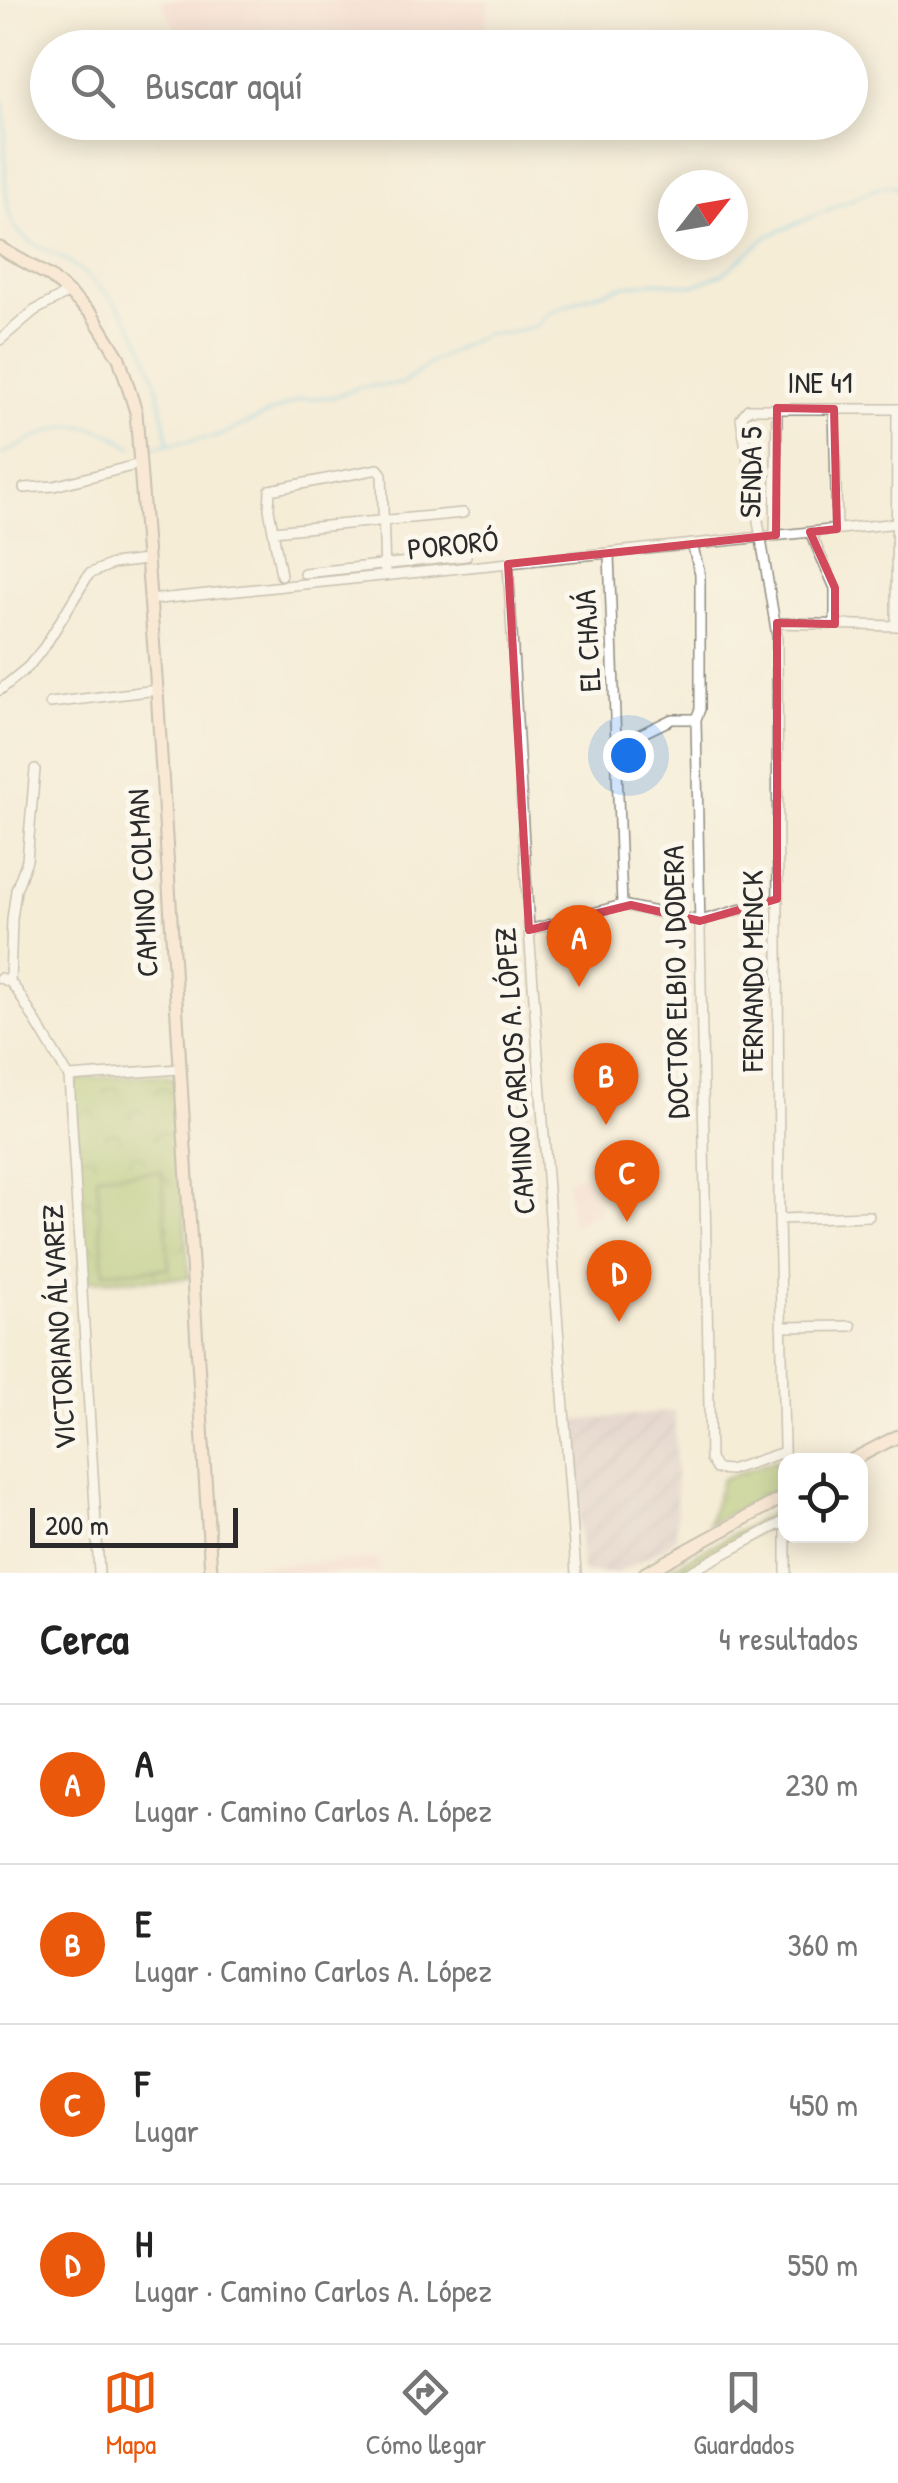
<!DOCTYPE html>
<html lang="es">
<meta charset="utf-8">
<style>
:root{--surface:#fff;--page:#f2f2f2;--text:#222;--muted:#767676;--line:#e0e0e0;--accent:#ea580c}
body{margin:0;font-family:"Patrick Hand",sans-serif;background:var(--page);color:var(--text)}
.controls{position:absolute;right:30px;bottom:30px;display:grid;overflow:hidden;border-radius:20px;box-shadow:0 5px 25px #0003}
.controls button{width:90px;height:90px;display:grid;place-items:center;padding:0;border:0;border-bottom:2px solid var(--line);background:var(--surface);color:var(--text);font:50px sans-serif}
.compass{position:absolute;left:658px;top:170px;width:90px;height:90px;border-radius:50%;background:var(--surface);box-shadow:0 5px 25px #0003;rotate:59deg}
.scale{position:absolute;left:30px;bottom:25px;width:208px;box-sizing:border-box;padding-left:10px;border:5px solid #2b2b2b;border-top:0;font-size:28px;line-height:35px;white-space:nowrap;color:#2b2b2b;-webkit-text-stroke:8px #fbf7ec;paint-order:stroke}
.you{position:absolute;left:628px;top:755px;width:35px;height:35px;margin:-25px;border:8px solid #fff;border-radius:50%;background:#1a73e8;box-shadow:0 0 0 15px #1a73e833}
.badge{display:grid;place-items:center;width:65px;height:65px;border-radius:50%;background:var(--accent);color:#fff;font-size:32px;font-weight:700}
.pin{position:absolute;translate:-50% -82px;filter:drop-shadow(0 2px 5px #0008)}
.pin::after{content:'';position:absolute;top:52px;width:35px;height:30px;background:inherit;clip-path:polygon(0 0,100% 0,50% 100%)}
.list{margin:0;padding:0;list-style:none}
h2{display:flex;justify-content:space-between;align-items:center;height:130px;margin:0;padding:0 40px;font-size:42px}
h2 small{font-size:32px;font-weight:400;color:var(--muted)}
.list li{display:grid;grid-template-columns:65px 1fr auto;gap:30px;align-items:center;box-sizing:border-box;height:160px;padding:0 40px;border-top:2px solid var(--line)}
.list b{display:block;font-size:38px;white-space:nowrap}
.list p{margin:0;font-size:32px;white-space:nowrap;color:var(--muted)}
.list em{font-size:32px;font-style:normal;color:var(--muted)}
.icon{flex:none;width:55px;height:55px;fill:none;stroke:currentColor;stroke-width:2;stroke-linecap:round;stroke-linejoin:round}
.map{position:relative;flex:none;width:898px;height:1573px;overflow:hidden}
.search{position:absolute;background:var(--surface);box-shadow:0 5px 25px #0003;left:30px;right:30px;top:30px;height:110px;display:flex;align-items:center;gap:25px;box-sizing:border-box;padding:0 35px;border-radius:55px;color:var(--muted);font-size:38px}
.sheet{height:770px;background:var(--surface)}
nav{display:flex;justify-content:space-around;align-items:center;box-sizing:border-box;height:140px;border-top:2px solid var(--line);background:var(--surface);font-size:28px;color:var(--muted)}
nav a{display:grid;justify-items:center;gap:5px}
nav .on{color:var(--accent)}
.map>svg:first-child{display:block}
</style>
<div class="map">
<svg width="898" height="1573" viewBox="0 0 898 1573">
<defs>
<pattern id="industrial-furrows" width="10" height="10" patternUnits="userSpaceOnUse" patternTransform="scale(2.5)"><rect width="10" height="10" fill="#d2bec4"/><path d="M-1 1l2-2M0 10L10 0M9 11l2-2" fill="none" stroke="#b4a3a9"/></pattern>
<pattern id="grass-dots" width="8" height="8" patternUnits="userSpaceOnUse" patternTransform="scale(2.5)"><rect width="8" height="8" fill="#a3bf66"/><path d="M2 2h.1M6 6h.1" fill="none" stroke="#859b54" stroke-width="1.8" stroke-linecap="round"/></pattern>
<pattern id="park-crowns" width="20" height="18" patternUnits="userSpaceOnUse" patternTransform="scale(2.5)"><rect width="20" height="18" fill="#a3bf66"/><path d="M2 6a3 3 0 1 1 6 0M12 15a3 3 0 1 1 6 0" fill="none" stroke="#859b54"/></pattern>
</defs>
<rect width="100%" height="100%" fill="#fbf7ec"/>
<filter id="ink" filterUnits="userSpaceOnUse"><feTurbulence type="fractalNoise" baseFrequency=".01" numOctaves="2"/><feDisplacementMap in="SourceGraphic" scale="20" xChannelSelector="R" yChannelSelector="G"/><feConvolveMatrix kernelMatrix="1 2 1 2 8 2 1 2 1" color-interpolation-filters="sRGB"/></filter>
<filter id="wash" filterUnits="userSpaceOnUse"><feTurbulence type="fractalNoise" baseFrequency=".0048" numOctaves="4" result="noise"/><feDisplacementMap in="SourceGraphic" scale="40" xChannelSelector="R" yChannelSelector="G"/><feGaussianBlur stdDeviation="2.25" result="paint"/><feColorMatrix in="noise" values="0 0 0 0 0 0 0 0 0 0 0 0 0 0 0 0 0 1.4 0 .05"/><feComposite in="paint" operator="in"/></filter>
<g filter="url(#wash)">
<rect width="100%" height="100%" fill="#f5edd7"/>
<!-- built -->
<path fill="#f7d0ce" d="M160,0H489L485,46L482,48L184,47Z
M583,1172L602,1210L571,1225L567,1180Z
M379,1559L380,1573H226L225,1567Z"/>
<!-- industrial -->
<path fill="url(#industrial-furrows)" d="M675,1411L677,1535L666,1547L617,1573H582L573,1421Z"/>
<!-- grass -->
<path fill="url(#grass-dots)" stroke="#677548" stroke-width="2.5" d="M775,1512L779,1514L774,1522L682,1573H661Z"/>
<!-- park -->
<path fill="url(#park-crowns)" stroke="#677548" stroke-width="2.5" d="M161,1075L175,1078L189,1278L88,1281L73,1084L82,1078Z
M776,1460L778,1489L708,1524L722,1479Z"/>
<!-- pitch -->
<path fill="#a3bf66" stroke="#677548" stroke-width="2.5" d="M162,1171L169,1268L104,1272L97,1175Z"/>
<g fill="none" stroke-linecap="round" stroke-linejoin="round">
<!-- stream -->
<path stroke="#68c5e6" stroke-width="2.5" d="M0,92C1,99 5,106 5,114C6,140 1,207 15,227C29,247 55,251 73,265C144,317 153,361 169,443
M144,448L216,437L301,399L333,397L360,387L402,384L432,362L485,334L508,333L536,326L548,313L584,298L627,285L660,282L693,286L724,273L768,236L878,188L888,185L898,189
M0,455C41,438 65,412 112,435C119,438 125,444 132,447"/>
</g>
</g>
<g filter="url(#ink)">
<g fill="none" stroke-linecap="round" stroke-linejoin="round">
<!-- street casing -->
<g stroke="#908c81" stroke-width="12">
<path id="street" d="M0,340L34,311L69,292
M834,409L837,529
M24,488L54,486L140,464
M273,531L463,513
M810,532L835,588V624
M775,536L777,408
M692,544L700,574V709L696,719L710,1459L716,1469L730,1470L784,1452
M609,554L622,905
M508,564L529,930L576,1573
M304,573L466,556
M281,575L269,509L270,490L378,469L382,474L385,576
M149,600L898,523
M776,623L898,626
M896,626L897,409
M0,690L28,667L45,646L89,574L112,564L146,560
M50,703L157,690
M618,745L672,719H696
M529,930L622,905L700,921L777,899
M0,978L10,982L18,992L69,1077L99,1573
M10,982L12,919L16,890L27,860L35,769
M69,1077L180,1069
M779,1219L869,1216
M781,1327L851,1326
M786,1535L779,1219L777,636L741,418L748,409H898
M786,1536V1573
M688,1573L785,1521"/>
</g>
<!-- secondary casing -->
<g stroke="#908c81" stroke-width="15">
<path id="secondary" d="M0,248L51,277L92,314L119,358L136,412L157,690L211,1573
M852,1460L898,1436
M645,1573L786,1496"/>
</g>
<!-- street -->
<use href="#street" stroke="#fff" stroke-width="9"/>
<!-- secondary -->
<use href="#secondary" stroke="#fde4d1" stroke-width="11"/>
</g>
</g>
<!-- marked area -->
<path d="M0 0H898V1573H0ZM777,408L834,409L837,529L810,532L835,588V624L777,623V899L700,921L631,905L529,930L508,564L776,535Z" fill="#f5edd7" fill-opacity=".55" fill-rule="evenodd"/>
<path fill="none" stroke="#d1495b" stroke-width="8" stroke-linejoin="round" d="M777,408L834,409L837,529L810,532L835,588V624L777,623V899L700,921L631,905L529,930L508,564L776,535Z"/>
<g text-anchor="middle" stroke-width="10" stroke-linejoin="round" paint-order="stroke">
<!-- street labels -->
<g font-size="30" fill="#2b2b2b" stroke="#fbf7ec">
<text x="820" y="393">INE 41</text>
<text transform="translate(751 472) rotate(-89)" y="10">SENDA 5</text>
<text transform="translate(453 545) rotate(-6)" y="10">PORORÓ</text>
<text transform="translate(588 641) rotate(-93)" y="10">EL CHAJÁ</text>
<text transform="translate(143 883) rotate(-93)" y="10">CAMINO COLMAN</text>
<text transform="translate(753 971) rotate(-90)" y="10">FERNANDO MENCK</text>
<text transform="translate(676 982) rotate(-91)" y="10">DOCTOR ELBIO J DODERA</text>
<text transform="translate(515 1071) rotate(-94)" y="10">CAMINO CARLOS A. LÓPEZ</text>
<text transform="translate(59 1327) rotate(-93)" y="10">VICTORIANO ÁLVAREZ</text>
</g>
</g>
</svg>
<div class="controls">
<button><svg class="icon" aria-label="locate" viewBox="0 0 24 24"><circle cx="12" cy="12" r="6"/><path d="M12 2v4M12 18v4M2 12h4M18 12h4"/></svg></button>
</div>
<svg class="compass" viewBox="-18 -18 36 36"><path d="M0-13l5 13h-10z" fill="#e53935"/><path d="M0 13l5-13h-10z" fill="#767676"/></svg>
<div class="scale">200 m</div>
<div class="you"></div>
<div class="pin badge" style="left:579px;top:987px">A</div>
<div class="pin badge" style="left:606px;top:1125px">B</div>
<div class="pin badge" style="left:627px;top:1222px">C</div>
<div class="pin badge" style="left:619px;top:1322px">D</div>
<div class="search"><svg class="icon" aria-label="search" viewBox="0 0 24 24"><circle cx="10" cy="10" r="6"/><path d="M15 15l6 6"/></svg>Buscar aquí</div>
</div>
<section class="sheet">
<h2>Cerca<small>4 resultados</small></h2>
<ul class="list">
<li><span class="badge">A</span><div><b>A</b><p>Lugar · Camino Carlos A. López</p></div><em>230 m</em></li>
<li><span class="badge">B</span><div><b>E</b><p>Lugar · Camino Carlos A. López</p></div><em>360 m</em></li>
<li><span class="badge">C</span><div><b>F</b><p>Lugar</p></div><em>450 m</em></li>
<li><span class="badge">D</span><div><b>H</b><p>Lugar · Camino Carlos A. López</p></div><em>550 m</em></li>
</ul>
</section>
<nav>
<a class="on"><svg class="icon" aria-label="map" viewBox="0 0 24 24"><path d="M3 6l6-2 6 2 6-2v14l-6 2-6-2-6 2zM9 4v14M15 6v14"/></svg>Mapa</a>
<a><svg class="icon" aria-label="directions" viewBox="0 0 24 24"><path d="M12 3l9 9-9 9-9-9zM9 14v-3h6M13 9l2 2-2 2"/></svg>Cómo llegar</a>
<a><svg class="icon" aria-label="saved" viewBox="0 0 24 24"><path d="M7 4h10v16l-5-4-5 4z"/></svg>Guardados</a>
</nav>
